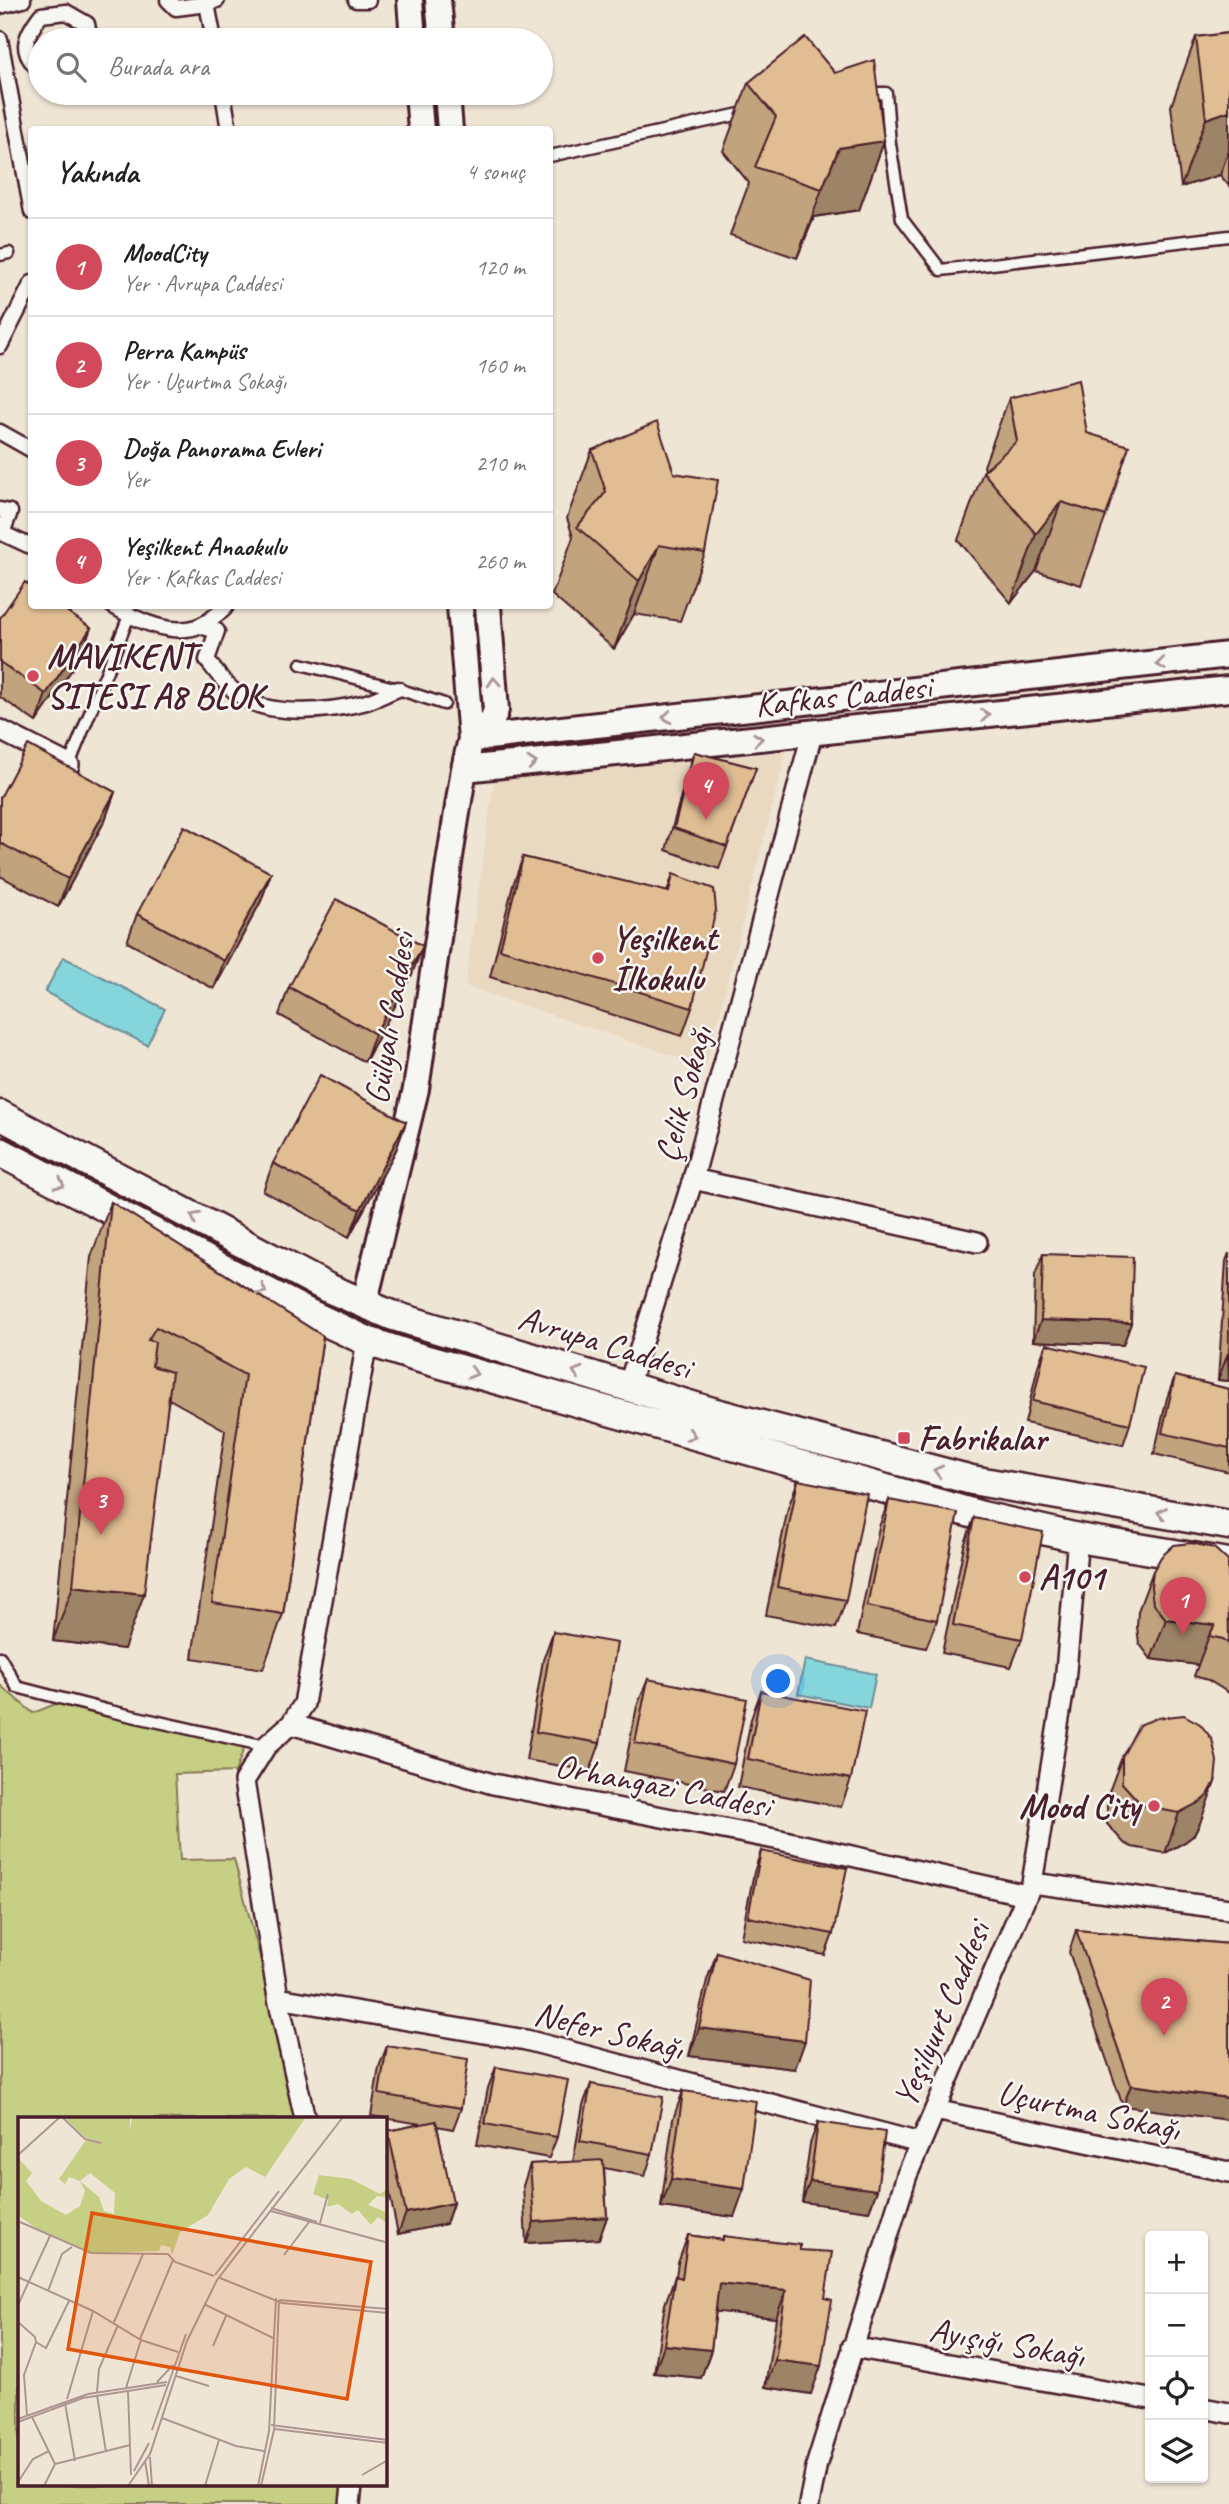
<!DOCTYPE html>
<html lang="tr">
<meta charset="utf-8">
<style>
:root{--surface:#fff;--page:#f2f2f2;--text:#222;--muted:#767676;--line:#e0e0e0;--accent:#d1495b}
body{margin:0;font-family:Caveat,sans-serif;background:var(--page);color:var(--text)}
.controls{position:absolute;right:21px;bottom:21px;display:grid;overflow:hidden;border-radius:7px;box-shadow:0 2px 5px #0004}
.controls button{width:63px;height:63px;display:grid;place-items:center;padding:0;border:0;border-bottom:2px solid var(--line);background:var(--surface);color:var(--text);font:35px sans-serif}
.you{position:absolute;left:779px;top:1682px;width:24px;height:24px;margin:-18px;border:5px solid #fff;border-radius:50%;background:#1a73e8;box-shadow:0 0 0 10px #1a73e833}
.badge{display:grid;place-items:center;width:46px;height:46px;border-radius:50%;background:var(--accent);color:#fff;font-size:23px;font-weight:700}
.pin{position:absolute;translate:-50% -58px;filter:drop-shadow(0 2px 4px #0008)}
.pin::after{content:'';position:absolute;top:37px;width:24px;height:21px;background:inherit;clip-path:polygon(0 0,100% 0,50% 100%)}
.list{margin:0;padding:0;list-style:none}
h2{display:flex;justify-content:space-between;align-items:center;height:91px;margin:0;padding:0 28px;font-size:30px}
h2 small{font-size:23px;font-weight:400;color:var(--muted)}
.list li{display:grid;grid-template-columns:46px 1fr auto;gap:21px;align-items:center;box-sizing:border-box;height:98px;padding:0 28px;border-top:2px solid var(--line)}
.list b{display:block;font-size:26px;white-space:nowrap}
.list p{margin:0;font-size:23px;white-space:nowrap;color:var(--muted)}
.list em{font-size:23px;font-style:normal;color:var(--muted)}
.icon{flex:none;width:38px;height:38px;fill:none;stroke:currentColor;stroke-width:2;stroke-linecap:round;stroke-linejoin:round}
.map{position:relative;flex:none;width:1229px;height:2504px;overflow:hidden}
.search{position:absolute;background:var(--surface);box-shadow:0 2px 5px #0004;left:28px;top:28px;width:525px;height:77px;display:flex;align-items:center;gap:18px;box-sizing:border-box;padding:0 24px;border-radius:38px;color:var(--muted);font-size:26px}
.panel{position:absolute;background:var(--surface);box-shadow:0 2px 5px #0004;left:28px;top:126px;width:525px;height:483px;border-radius:7px}
.map>svg:first-child{display:block}
</style>
<div class="map">
<svg width="1229" height="2504" viewBox="0 0 1229 2504">
<rect width="100%" height="100%" fill="#efe5d5"/>
<filter id="ink" filterUnits="userSpaceOnUse"><feTurbulence type="fractalNoise" baseFrequency=".0143" numOctaves="2"/><feDisplacementMap in="SourceGraphic" scale="14" xChannelSelector="R" yChannelSelector="G"/><feConvolveMatrix kernelMatrix="1 2 1 2 8 2 1 2 1" color-interpolation-filters="sRGB"/></filter>
<g filter="url(#ink)">
<!-- built -->
<path fill="#ead9c1" d="M786,752L706,1067L465,986L494,780Z"/>
<!-- green -->
<path fill="#c5d084" stroke="#887858" stroke-width="2" d="M0,1685L33,1713L58,1703L245,1746L235,1772L175,1774L180,1860L234,1859L270,1994L296,2119H19V2485H348L344,2504H0Z"/>
<!-- water -->
<path fill="#85d6dc" stroke="#6d8d95" stroke-width="2" d="M63,957L165,1009L147,1045L45,992Z
M805,1660L876,1674L869,1708L798,1694Z"/>
<g fill="none" stroke-linecap="round" stroke-linejoin="round">
<!-- service casing -->
<g stroke="#4a1f2b" stroke-width="15">
<path id="service" d="M867,93H886L890,144L902,219L941,270L1229,236
M550,156L749,112
M0,255L9,253
M301,664L398,689L444,704
M69,765L129,616
M0,1657L17,1687L110,1711L266,1746"/>
</g>
<!-- pedestrian casing -->
<g stroke="#4a1f2b" stroke-width="19">
<path id="pedestrian" d="M168,0L176,8L207,4
M356,0H368
M0,6L23,0
M0,39L32,212
M214,40L207,4L217,0
M40,70C18,51 25,36 41,15L66,12L87,24L90,40
M223,93L229,130
M0,346L32,283
M0,432L32,450
M0,510L10,512L2,533L32,547
M113,606C136,620 174,638 201,625C209,622 217,614 224,609L226,606
M200,626L217,631L207,660C218,675 229,689 245,699C275,717 330,711 363,703C375,700 387,693 398,689"/>
</g>
<!-- minor casing -->
<g stroke="#4a1f2b" stroke-width="24">
<path id="minor" d="M0,730L69,765
M693,1179L977,1242
M628,1387L693,1179L812,734
M291,1724L493,1784L780,1840L1026,1895
M1032,1883L1229,1909
M278,1998L526,2040L920,2143
M935,2110L1229,2172
M305,2119L278,1998L244,1781L266,1746L291,1724L304,1704L367,1341
M852,2347L1150,2399
M1203,2408L1229,2413
M350,2504L352,2485
M809,2504L817,2463L907,2175L1032,1883L1065,1682L1078,1538"/>
</g>
<!-- tertiary casing -->
<g stroke="#4a1f2b" stroke-width="30">
<path id="tertiary" d="M410,0L413,40
M438,0L442,40
M418,93L421,130
M447,93L450,130
M471,739L1229,655
M471,739L490,726L496,710L488,606
M464,769L1229,689
M364,1305L416,1089L449,863L464,769L471,739L460,606"/>
</g>
<!-- secondary casing -->
<g stroke="#4a1f2b" stroke-width="33">
<path id="secondary" d="M0,1115L328,1288L391,1315L712,1412L972,1480L1229,1525
M0,1152L307,1313L367,1341L413,1356L982,1516L1078,1538L1229,1563"/>
</g>
<!-- service -->
<use href="#service" stroke="#f6f6f2" stroke-width="10"/>
<!-- pedestrian -->
<use href="#pedestrian" stroke="#f6f6f2" stroke-width="14"/>
<!-- minor -->
<use href="#minor" stroke="#f6f6f2" stroke-width="19"/>
<!-- tertiary -->
<use href="#tertiary" stroke="#f6f6f2" stroke-width="24"/>
<!-- secondary -->
<use href="#secondary" stroke="#f6f6f2" stroke-width="28"/>
</g>
<!-- wall -->
<path fill="#c1a37e" stroke="#4a1f2b" stroke-width="2" d="M1229,33V186L1220,175L1181,187L1171,106L1196,37Z
M748,83L884,141L859,210L814,217L797,258L730,235L749,183L723,151Z
M1009,398L1087,433L1106,516L1081,585L1036,571L1011,603L958,540L983,472L985,470L984,466Z
M592,450L674,473L705,553L680,621L634,614L614,649L552,595L573,537L567,518Z
M0,618L81,656L36,722L0,697Z
M694,752L756,768L719,869L666,850L687,774Z
M115,792L105,820L58,907L0,876V798Z
M523,857L667,892L673,874L692,1008L682,1036L490,977L513,885Z
M271,873L261,901L214,989L127,942L137,914Z
M412,974L365,1062L279,1015L289,987Z
M406,1122L396,1150L349,1237L263,1191L273,1163Z
M111,1202L323,1336L283,1614L263,1669L192,1658L225,1430L169,1399L124,1649L53,1641L91,1257Z
M1229,1253V1381L1218,1380L1226,1261Z
M1043,1254L1131,1323L1123,1345L1033,1341L1035,1275Z
M1046,1344L1130,1424L1123,1445L1025,1423L1038,1366Z
M1175,1376L1229,1389V1472L1154,1454L1167,1398Z
M798,1480L846,1600L836,1628L766,1615L788,1508Z
M889,1500L937,1620L926,1648L857,1634L879,1527Z
M974,1518L1022,1639L1011,1667L942,1653L964,1546Z
M1229,1565V1693L1208,1680L1194,1676L1198,1665L1151,1659L1139,1643L1137,1627L1138,1611L1153,1571Z
M553,1632L600,1743L590,1771L526,1760L543,1660Z
M648,1679L734,1764L724,1791L624,1771L637,1706Z
M761,1691L851,1779L841,1807L738,1787L751,1719Z
M1122,1757L1200,1823L1194,1835L1185,1842L1165,1853L1132,1847L1124,1843L1107,1824V1797Z
M761,1851L833,1934L825,1955L741,1938L754,1872Z
M1076,1930L1229,1944L1123,2106L1069,1952Z
M717,1952L795,2069L689,2056L707,1980Z
M387,2046L461,2108L453,2129L437,2126L453,2203L446,2224L398,2234L385,2172V2140L388,2131L421,2124L371,2116L379,2067Z
M496,2067L557,2137L549,2158L477,2145L488,2088Z
M591,2084L652,2154L645,2176L604,2168L607,2217L599,2239L526,2243L523,2186L530,2164L573,2162L583,2105Z
M683,2091L734,2217L661,2207L673,2119Z
M818,2122L877,2190L869,2211L802,2202L810,2144Z
M688,2235L722,2240L723,2236L800,2250L811,2394L765,2387L776,2318L716,2311L711,2350L701,2378L654,2373L665,2304L675,2276H676L678,2263Z"/>
<!-- shaded-wall -->
<path fill="#9d8466" stroke="#4a1f2b" stroke-width="2" d="M1229,111V149L1220,175L1181,187L1206,119Z
M884,141L859,210L814,217L797,258L822,189L839,148Z
M1061,502L1036,571L1011,603L1036,534Z
M659,545L634,614L614,649L639,581Z
M91,628L81,656L36,722L46,694Z
M115,792L105,820L58,907L68,879Z
M271,873L261,901L214,989L224,961Z
M423,946L412,974L365,1062L375,1034Z
M406,1122L396,1150L349,1237L360,1210Z
M1041,1320L1131,1323L1123,1345L1033,1341Z
M1228,1353L1229,1381L1218,1380Z
M73,1586L144,1594L124,1649L53,1641Z
M1166,1619L1215,1625L1209,1636L1198,1665L1151,1659Z
M1215,1782L1200,1823L1194,1835L1185,1842L1165,1853L1179,1813Z
M699,2028L805,2041L795,2069L689,2056Z
M1131,2085L1229,2098V2120L1123,2106Z
M671,2179L744,2189L734,2217L661,2207Z
M810,2181L877,2190L869,2211L802,2202Z
M453,2203L446,2224L398,2234L406,2213Z
M607,2217L599,2239L526,2243L534,2222Z
M719,2283L786,2290L776,2318L709,2311Z
M664,2345L711,2350L701,2378L654,2373Z
M775,2360L821,2366L811,2394L765,2387Z"/>
<!-- building -->
<path fill="#e0bd92" stroke="#4a1f2b" stroke-width="2" d="M1229,33V111L1206,119L1196,37Z
M805,37L835,73L874,60L884,141L839,148L822,189L755,167L776,117L748,83Z
M1078,380L1087,433L1129,446L1106,516L1061,502L1036,534L983,472L1017,441L1009,398Z
M657,422L674,473L718,480L705,553L659,545L639,581L577,527L606,492L592,450Z
M25,582L32,587V606H59L91,628L46,694L0,662V618Z
M28,745L115,792L68,879L0,843V798Z
M694,752L756,768L727,847L674,828Z
M184,826L271,873L224,961L137,914Z
M523,857L669,892L673,874L714,889L716,910L692,1008L500,949Z
M336,899L423,946L375,1034L289,987Z
M320,1075L406,1122L360,1210L273,1163Z
M111,1202L323,1336L283,1614L212,1603L245,1375L156,1327L148,1340L155,1342L152,1366L172,1372L144,1594L73,1586Z
M1043,1254L1133,1257L1131,1323L1041,1320Z
M1046,1344L1144,1367L1130,1424L1033,1401Z
M1175,1376L1229,1389V1448L1162,1433Z
M798,1480L867,1494L846,1600L777,1587Z
M889,1500L958,1513L937,1620L867,1606Z
M974,1518L1043,1532L1022,1639L953,1625Z
M1191,1543L1214,1548L1228,1561L1229,1644L1223,1639L1209,1636L1215,1625L1166,1619L1153,1603L1151,1587L1153,1571L1161,1557L1174,1545Z
M553,1632L617,1643L600,1743L536,1732Z
M648,1679L747,1699L734,1764L635,1743Z
M761,1691L865,1711L851,1779L748,1759Z
M1184,1715L1200,1724L1212,1739L1217,1761L1215,1782L1208,1795L1200,1802L1179,1813L1147,1807L1139,1802L1122,1783V1757L1139,1725L1157,1718Z
M761,1851L847,1868L833,1934L748,1917Z
M1076,1930L1229,1944V2098L1131,2085Z
M717,1952L810,1980L805,2041L699,2028Z
M387,2046L468,2059L461,2108L379,2094Z
M496,2067L568,2080L557,2137L485,2124Z
M591,2084L663,2097L652,2154L580,2141Z
M683,2091L756,2101L744,2189L671,2179Z
M436,2121L453,2203L406,2213L388,2131Z
M818,2122L885,2132L877,2190L810,2181Z
M603,2160L607,2217L534,2222L530,2164Z
M688,2235L723,2240V2236L800,2245V2250L832,2252L825,2298L832,2300L821,2366L775,2360L786,2290L719,2283L711,2350L664,2345L675,2276L682,2278Z"/>
<!-- one-way arrows -->
<defs><path id="oneway-chevron" d="M-2-3.5L2.5 0L-2 3.5" fill="none" stroke-width="1.6" stroke-linecap="round" stroke-linejoin="round" transform="scale(1.75)"/></defs>
<g stroke="#a99598">
<use href="#oneway-chevron" transform="translate(1161 664) rotate(173)"/>
<use href="#oneway-chevron" transform="translate(494 682) rotate(-94)"/>
<use href="#oneway-chevron" transform="translate(985 715) rotate(-6)"/>
<use href="#oneway-chevron" transform="translate(667 717) rotate(174)"/>
<use href="#oneway-chevron" transform="translate(758 739) rotate(-6)"/>
<use href="#oneway-chevron" transform="translate(532 763) rotate(-6)"/>
<use href="#oneway-chevron" transform="translate(60 1184) rotate(28)"/>
<use href="#oneway-chevron" transform="translate(195 1217) rotate(-152)"/>
<use href="#oneway-chevron" transform="translate(262 1290) rotate(28)"/>
<use href="#oneway-chevron" transform="translate(577 1372) rotate(-163)"/>
<use href="#oneway-chevron" transform="translate(473 1373) rotate(16)"/>
<use href="#oneway-chevron" transform="translate(691 1435) rotate(16)"/>
<use href="#oneway-chevron" transform="translate(938 1471) rotate(-166)"/>
<use href="#oneway-chevron" transform="translate(1162 1513) rotate(-170)"/>
</g>
</g>
<!-- markers -->
<g fill="#d1495b" stroke="#f6f6f2" stroke-width="2.5">
<circle cx="33" cy="676" r="7"/>
<circle cx="598" cy="958" r="7"/>
<rect x="897" y="1431" width="14" height="14" rx="3.5"/>
<circle cx="1025" cy="1577" r="7"/>
<circle cx="1154" cy="1806" r="7"/>
</g>
<g text-anchor="middle" stroke-width="5" stroke-linejoin="round" paint-order="stroke">
<!-- poi labels -->
<g font-size="35" font-weight="bold" fill="#4a1f2b" stroke="#f6f6f2" text-anchor="start">
<text x="47" y="668">MAVIKENT<tspan x="47" dy="40">SITESI A8 BLOK</tspan></text>
<text x="612" y="950">Yeşilkent<tspan x="612" dy="40">İlkokulu</tspan></text>
<text x="918" y="1450">Fabrikalar</text>
<text x="1039" y="1589">A101</text>
<text x="1140" y="1818" text-anchor="end">Mood City</text>
</g>
<!-- street labels -->
<g font-size="35" fill="#4a1f2b" stroke="#f6f6f2">
<text transform="translate(843 695) rotate(-6)" y="12">Kafkas Caddesi</text>
<text transform="translate(389 1018) rotate(-81)" y="12">Gülyalı Caddesi</text>
<text transform="translate(683 1094) rotate(-75)" y="12">Çelik Sokağı</text>
<text transform="translate(605 1342) rotate(17)" y="12">Avrupa Caddesi</text>
<text transform="translate(663 1785) rotate(11)" y="12">Orhangazi Caddesi</text>
<text transform="translate(941 2014) rotate(-67)" y="12">Yeşilyurt Caddesi</text>
<text transform="translate(609 2030) rotate(14)" y="12">Nefer Sokağı</text>
<text transform="translate(1089 2110) rotate(12)" y="12">Uçurtma Sokağı</text>
<text transform="translate(1007 2342) rotate(10)" y="12">Ayışığı Sokağı</text>
</g>
</g>
<!-- overview -->
<g transform="translate(18 2117)">
<rect width="369" height="369" fill="#efe5d5"/>
<path d="M46,0H112V15L114,0H288L247,60L228,50L211,62L190,98L162,115L154,138L152,130L143,128L141,134L74,136L23,115L0,98L1,42L14,56L8,64L23,84L48,98L62,89L67,74L62,64L51,60L47,67L41,62L68,23L84,25L68,21ZM72,56L97,76L96,97L86,94L81,80L62,64ZM301,58L333,62L362,77L369,72L368,80L359,79L350,88L368,95L369,106L360,100L353,108L340,93L334,97L320,87L309,90L310,83L295,77Z" fill="#c5d084" fill-rule="evenodd"/>
<path fill="none" stroke="#ad9691" stroke-width="2" d="M44,0L67,22L83,26M0,38L42,0M253,91L299,105M253,94L367,125M2,105L73,136L150,137L157,145L196,159M302,106L310,77M266,138L291,105M197,158L261,74M0,160L75,194L123,223L160,235M202,161L264,186L370,196M30,174L44,137L54,130M261,183L370,192M186,187L255,221M0,188L32,119M0,205L17,220L18,225M96,205L125,137M122,222L155,143M18,225L28,231L51,184M195,229L208,199M158,259L191,269M139,265L155,248M108,271L123,223M110,274L113,358M79,275L81,252L100,208M79,278L88,335M49,282L75,194M47,286L57,344M9,298L6,258L18,225M14,300L37,347M144,301L218,329L246,334M0,302L70,277L149,265M0,305L65,281L148,268M253,308L370,323M257,312L370,326M134,313L168,217M132,340L134,369M127,344L131,369M37,347L112,328M116,354L131,326M344,358L370,343M0,365L15,342L31,334M26,369L37,347M110,369L132,337L169,224L199,163L325,0M187,369L201,323M240,369L251,314L258,181M243,369L256,313L261,183"/>
<path fill="#e0560e" fill-opacity="0.15" stroke="#e0560e" stroke-width="3.5" d="M74,96L353,145L329,282L50,232Z"/>
<rect width="369" height="369" fill="none" stroke="#4a1f2b" stroke-width="3.5"/>
</g>
</svg>
<div class="controls">
<button>+</button>
<button>−</button>
<button><svg class="icon" aria-label="locate" viewBox="0 0 24 24"><circle cx="12" cy="12" r="6"/><path d="M12 2v4M12 18v4M2 12h4M18 12h4"/></svg></button>
<button><svg class="icon" aria-label="layers" viewBox="0 0 24 24"><path d="M12 4l9 5-9 5-9-5zM3 14l9 5 9-5"/></svg></button>
</div>
<div class="you"></div>
<div class="pin badge" style="left:1183px;top:1635px">1</div>
<div class="pin badge" style="left:1164px;top:2036px">2</div>
<div class="pin badge" style="left:101px;top:1535px">3</div>
<div class="pin badge" style="left:706px;top:820px">4</div>
<div class="search"><svg class="icon" aria-label="search" viewBox="0 0 24 24"><circle cx="10" cy="10" r="6"/><path d="M15 15l6 6"/></svg>Burada ara</div>
<section class="panel">
<h2>Yakında<small>4 sonuç</small></h2>
<ul class="list">
<li><span class="badge">1</span><div><b>MoodCity</b><p>Yer · Avrupa Caddesi</p></div><em>120 m</em></li>
<li><span class="badge">2</span><div><b>Perra Kampüs</b><p>Yer · Uçurtma Sokağı</p></div><em>160 m</em></li>
<li><span class="badge">3</span><div><b>Doğa Panorama Evleri</b><p>Yer</p></div><em>210 m</em></li>
<li><span class="badge">4</span><div><b>Yeşilkent Anaokulu</b><p>Yer · Kafkas Caddesi</p></div><em>260 m</em></li>
</ul>
</section>
</div>
